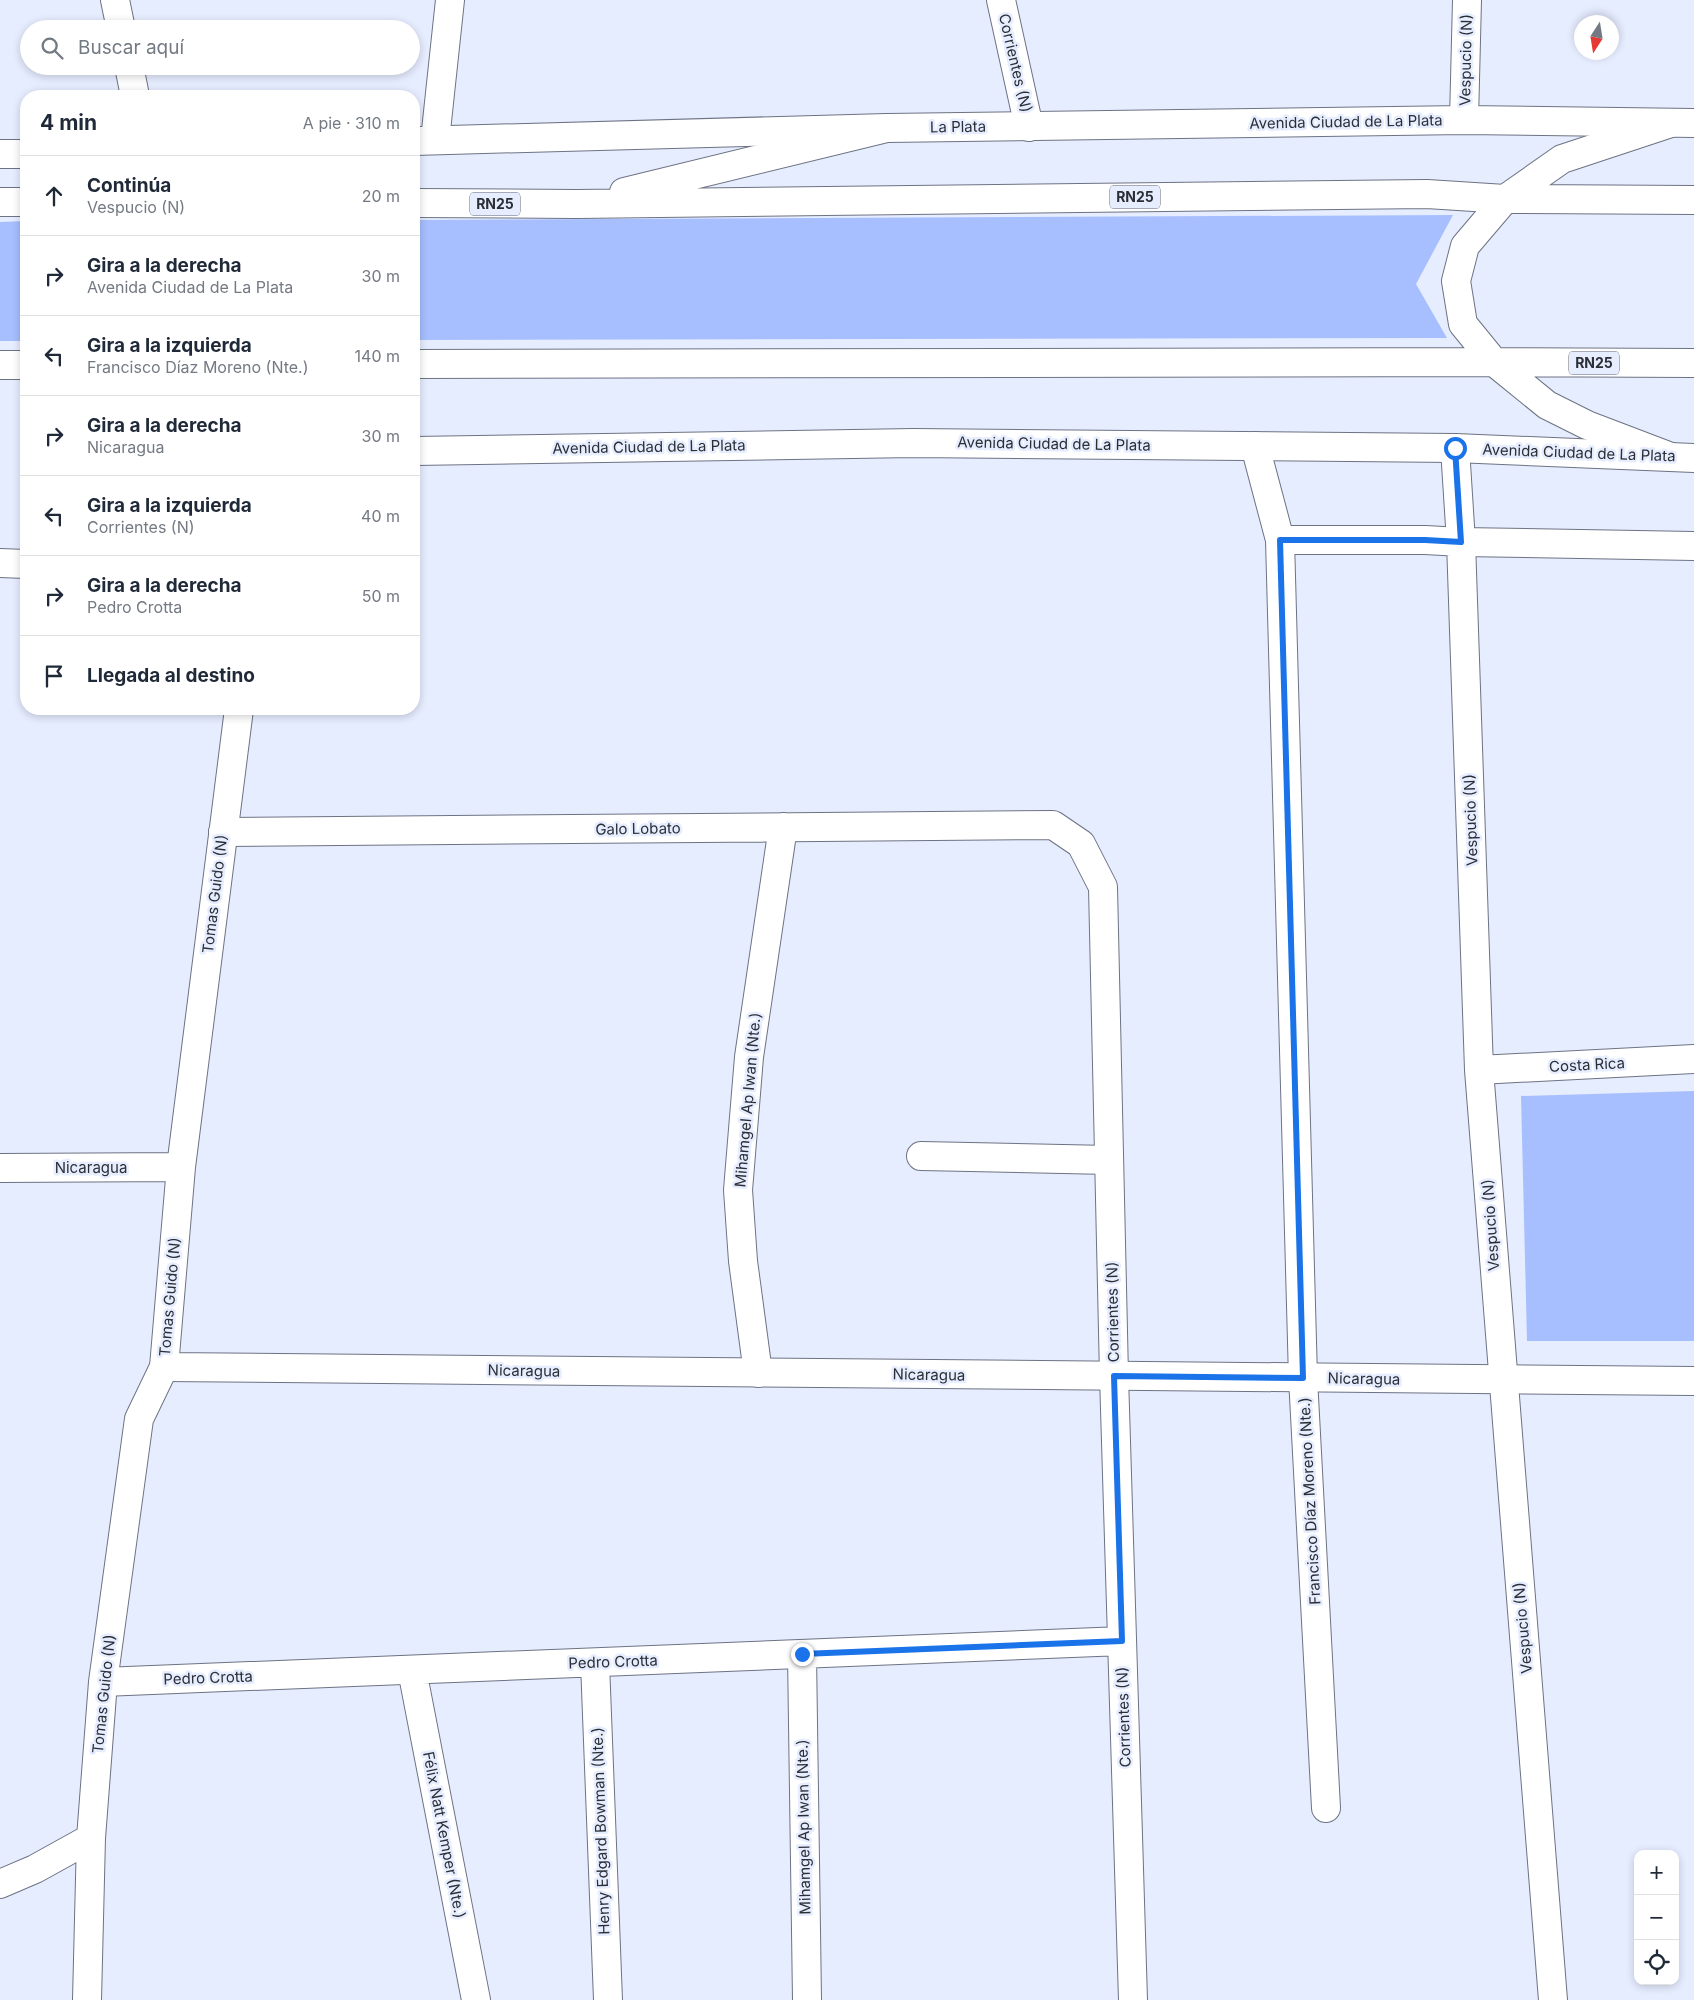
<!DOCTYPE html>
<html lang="es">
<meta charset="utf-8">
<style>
:root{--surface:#fff;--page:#f2f2f3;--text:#1f2937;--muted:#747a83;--line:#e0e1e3}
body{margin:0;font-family:Inter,sans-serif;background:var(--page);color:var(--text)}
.controls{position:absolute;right:15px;bottom:15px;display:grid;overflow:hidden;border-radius:10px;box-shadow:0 2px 8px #0003}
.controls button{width:45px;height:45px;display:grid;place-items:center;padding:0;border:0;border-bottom:1px solid var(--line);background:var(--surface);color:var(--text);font:25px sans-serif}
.compass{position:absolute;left:1574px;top:15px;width:45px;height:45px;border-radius:50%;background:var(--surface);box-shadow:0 2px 8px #0003;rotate:192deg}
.stop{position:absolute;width:15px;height:15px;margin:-11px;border:4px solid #1a73e8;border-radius:50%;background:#fff}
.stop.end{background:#1a73e8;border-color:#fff;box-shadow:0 1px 5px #0008}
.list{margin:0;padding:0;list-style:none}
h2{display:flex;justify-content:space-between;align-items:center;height:65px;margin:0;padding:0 20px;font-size:21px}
h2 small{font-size:16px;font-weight:400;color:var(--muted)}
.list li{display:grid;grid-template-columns:32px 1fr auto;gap:15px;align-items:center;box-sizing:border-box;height:80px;padding:0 20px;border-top:1px solid var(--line)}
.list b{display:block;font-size:19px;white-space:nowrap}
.list p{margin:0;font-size:16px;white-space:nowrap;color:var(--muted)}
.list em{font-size:16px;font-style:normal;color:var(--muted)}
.icon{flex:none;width:28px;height:28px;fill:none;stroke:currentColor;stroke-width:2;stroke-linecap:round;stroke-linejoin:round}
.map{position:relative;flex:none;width:1694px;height:2000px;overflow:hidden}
.search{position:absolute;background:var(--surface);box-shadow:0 2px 8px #0003;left:20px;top:20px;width:400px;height:55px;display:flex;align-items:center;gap:12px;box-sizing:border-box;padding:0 18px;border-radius:28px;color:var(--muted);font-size:19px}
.panel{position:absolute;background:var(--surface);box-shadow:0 2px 8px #0003;left:20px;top:90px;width:400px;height:625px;border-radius:20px}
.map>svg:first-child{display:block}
</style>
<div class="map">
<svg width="1694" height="2000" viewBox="0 0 1694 2000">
<rect width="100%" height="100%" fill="#e6edff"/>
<!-- green -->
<path fill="#a7bfff" d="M1453,215L1416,284L1447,338L414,340V220Z
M26,221V341H0V222Z
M1694,1091V1341H1527L1521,1096Z"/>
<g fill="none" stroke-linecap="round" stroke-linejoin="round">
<!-- street casing -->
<g stroke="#6d7383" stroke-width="30">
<path id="street" d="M115,0L121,29
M129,66L135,96
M1464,120L1467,0
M435,140L450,0
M414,141L887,128L1464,120L1694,123
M0,154H26
M1255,446L1280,540L1303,1378L1326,1808
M1455,448L1461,542L1479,1070L1553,2000
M1280,540H1425L1461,542L1694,546
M0,563L26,564
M223,832L1053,825L1081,844L1103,887L1114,1376L1133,2000
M1479,1070L1694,1059
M921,1156L1109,1160
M758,1373L743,1261L738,1190L749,1057L783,827
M802,1654L807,2000
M595,1663L608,2000
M412,1670L476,2000
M103,1682L1122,1641
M0,1884L35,1869L91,1838
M87,2000L91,1838L103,1682L139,1419L164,1367"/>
</g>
<!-- secondary casing -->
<g stroke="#6d7383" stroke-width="30">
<path id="secondary" d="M1001,0L1029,127
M414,451L913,443L1455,448L1694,458
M239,709L181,1167L164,1367L1694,1381
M0,1168L181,1167"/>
</g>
<!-- highway casing -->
<g stroke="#6d7383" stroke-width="30">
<path id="highway" d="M1671,123L1562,159L1505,199L1465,246L1456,281L1463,324L1494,362L1547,405L1587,425L1671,457
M624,192L887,128
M0,202H26
M414,203L577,204L1427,194L1505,199L1694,200
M414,364L1494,362L1694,363
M0,365H26"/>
</g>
<!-- street -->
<use href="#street" stroke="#fff" stroke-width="28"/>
<!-- secondary -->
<use href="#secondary" stroke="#fff" stroke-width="28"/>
<!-- highway -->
<use href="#highway" stroke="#fff" stroke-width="28"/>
</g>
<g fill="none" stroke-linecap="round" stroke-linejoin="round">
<!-- route -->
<path stroke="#1a73e8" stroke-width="6" d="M802,1654L1122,1641L1114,1376L1303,1378L1280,540H1425L1461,542L1455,448"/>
</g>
<g text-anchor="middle" stroke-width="5" stroke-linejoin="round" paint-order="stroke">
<!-- shield labels -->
<g fill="#e6edff" stroke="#636772" stroke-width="1">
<rect x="1110" y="185.5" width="50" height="23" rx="4"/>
<rect x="470" y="192.5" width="50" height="23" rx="4"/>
<rect x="1569" y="351.5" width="50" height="23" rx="4"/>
</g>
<g font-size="14" font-weight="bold" fill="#2b2e35">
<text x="1135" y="202">RN25</text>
<text x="495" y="209">RN25</text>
<text x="1594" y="368">RN25</text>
</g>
<!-- street labels -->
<g font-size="15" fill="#2b2e35" stroke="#e6edff">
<text transform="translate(1466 60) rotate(-89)" y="5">Vespucio (N)</text>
<text transform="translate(1015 63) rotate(77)" y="5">Corrientes (N)</text>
<text transform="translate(1346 122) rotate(-1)" y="5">Avenida Ciudad de La Plata</text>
<text transform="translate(958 127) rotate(-1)" y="5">La Plata</text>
<text transform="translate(1054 444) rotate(1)" y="5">Avenida Ciudad de La Plata</text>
<text transform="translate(649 447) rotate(-1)" y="5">Avenida Ciudad de La Plata</text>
<text transform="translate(1579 453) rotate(2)" y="5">Avenida Ciudad de La Plata</text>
<text transform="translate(1471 820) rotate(-92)" y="5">Vespucio (N)</text>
<text transform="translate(638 829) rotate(-1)" y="5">Galo Lobato</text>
<text transform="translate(215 894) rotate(-83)" y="5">Tomas Guido (N)</text>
<text transform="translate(1587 1065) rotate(-3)" y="5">Costa Rica</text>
<text transform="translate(748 1100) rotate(-85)" y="5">Mihamgel Ap Iwan (Nte.)</text>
<text x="91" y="1173">Nicaragua</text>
<text transform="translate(1491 1225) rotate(-94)" y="5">Vespucio (N)</text>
<text transform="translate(170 1297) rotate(-85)" y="5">Tomas Guido (N)</text>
<text transform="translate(1113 1312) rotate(-91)" y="5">Corrientes (N)</text>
<text transform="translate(524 1371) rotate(1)" y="5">Nicaragua</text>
<text transform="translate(929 1375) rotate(1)" y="5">Nicaragua</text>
<text transform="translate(1364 1379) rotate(1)" y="5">Nicaragua</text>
<text transform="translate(1310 1501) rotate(-93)" y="5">Francisco Díaz Moreno (Nte.)</text>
<text transform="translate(1523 1628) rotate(-95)" y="5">Vespucio (N)</text>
<text transform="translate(613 1662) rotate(-2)" y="5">Pedro Crotta</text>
<text transform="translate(208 1678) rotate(-2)" y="5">Pedro Crotta</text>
<text transform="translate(104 1694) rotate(-84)" y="5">Tomas Guido (N)</text>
<text transform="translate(1124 1717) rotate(-92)" y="5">Corrientes (N)</text>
<text transform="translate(804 1827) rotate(-91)" y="5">Mihamgel Ap Iwan (Nte.)</text>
<text transform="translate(601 1831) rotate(-92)" y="5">Henry Edgard Bowman (Nte.)</text>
<text transform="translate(444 1835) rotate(79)" y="5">Félix Natt Kemper (Nte.)</text>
</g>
</g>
</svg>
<div class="controls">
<button>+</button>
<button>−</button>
<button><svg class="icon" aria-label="locate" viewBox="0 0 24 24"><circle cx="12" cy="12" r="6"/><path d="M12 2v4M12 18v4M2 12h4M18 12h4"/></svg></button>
</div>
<svg class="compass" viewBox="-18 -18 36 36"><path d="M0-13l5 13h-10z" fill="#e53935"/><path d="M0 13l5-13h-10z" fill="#747a83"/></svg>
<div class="stop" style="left:1455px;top:448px"></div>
<div class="stop end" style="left:802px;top:1654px"></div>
<div class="search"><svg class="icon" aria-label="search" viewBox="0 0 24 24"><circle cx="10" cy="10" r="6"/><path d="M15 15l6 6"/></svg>Buscar aquí</div>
<section class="panel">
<h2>4 min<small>A pie · 310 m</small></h2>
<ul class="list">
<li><svg class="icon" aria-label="ahead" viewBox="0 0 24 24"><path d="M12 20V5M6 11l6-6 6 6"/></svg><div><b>Continúa</b><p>Vespucio (N)</p></div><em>20 m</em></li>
<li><svg class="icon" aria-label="right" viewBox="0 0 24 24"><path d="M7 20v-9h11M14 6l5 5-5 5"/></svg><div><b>Gira a la derecha</b><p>Avenida Ciudad de La Plata</p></div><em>30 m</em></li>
<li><svg class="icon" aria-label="left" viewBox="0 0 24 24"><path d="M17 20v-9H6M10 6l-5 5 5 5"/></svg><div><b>Gira a la izquierda</b><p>Francisco Díaz Moreno (Nte.)</p></div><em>140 m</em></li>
<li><svg class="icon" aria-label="right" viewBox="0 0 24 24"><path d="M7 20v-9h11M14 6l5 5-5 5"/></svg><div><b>Gira a la derecha</b><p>Nicaragua</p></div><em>30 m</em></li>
<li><svg class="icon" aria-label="left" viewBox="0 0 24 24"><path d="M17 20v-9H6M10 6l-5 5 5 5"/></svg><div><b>Gira a la izquierda</b><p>Corrientes (N)</p></div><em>40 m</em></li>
<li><svg class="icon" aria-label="right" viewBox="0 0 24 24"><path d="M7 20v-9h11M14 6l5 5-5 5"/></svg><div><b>Gira a la derecha</b><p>Pedro Crotta</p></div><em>50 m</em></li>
<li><svg class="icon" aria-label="arrive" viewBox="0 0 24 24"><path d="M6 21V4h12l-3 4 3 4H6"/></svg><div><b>Llegada al destino</b></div></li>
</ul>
</section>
</div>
